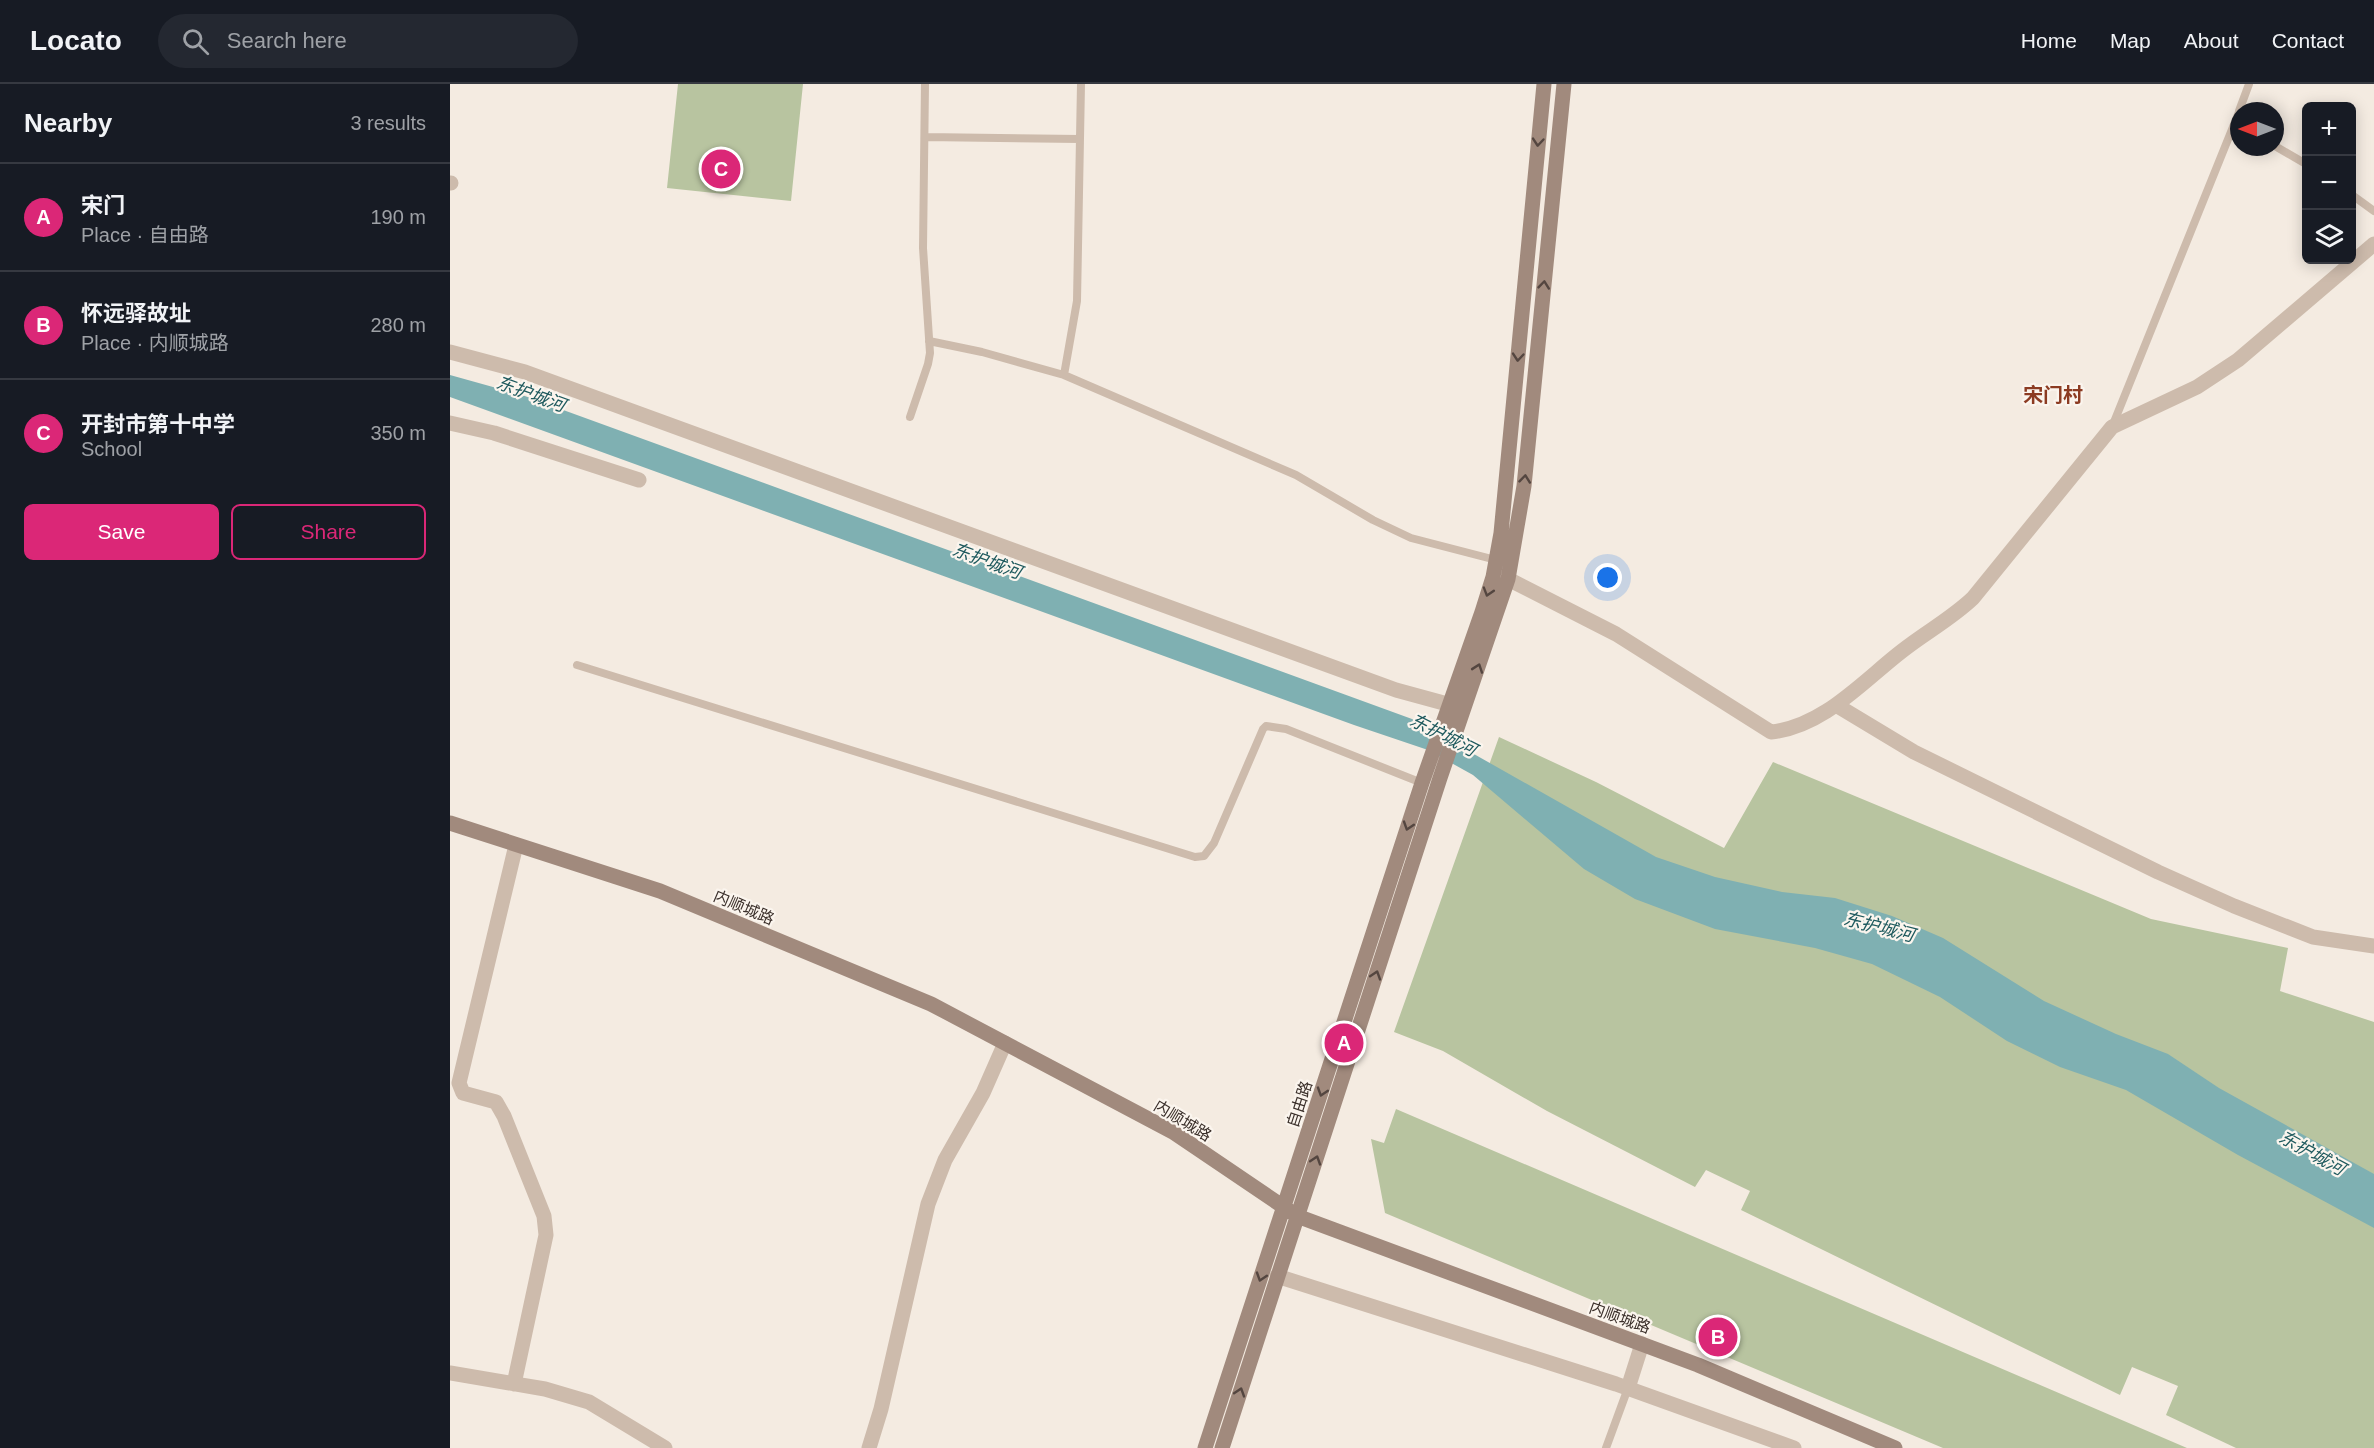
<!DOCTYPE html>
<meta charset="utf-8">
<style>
:root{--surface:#171b24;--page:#242831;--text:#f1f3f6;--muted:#9ea1a6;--line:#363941;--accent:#db2777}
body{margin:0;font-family:Helvetica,"Noto Sans SC",sans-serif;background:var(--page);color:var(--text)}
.controls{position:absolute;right:18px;top:18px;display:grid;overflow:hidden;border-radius:9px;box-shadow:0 3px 15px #0003}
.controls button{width:54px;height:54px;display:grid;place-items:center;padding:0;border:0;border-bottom:2px solid var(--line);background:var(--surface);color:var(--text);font:30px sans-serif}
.compass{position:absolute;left:1780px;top:18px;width:54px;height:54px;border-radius:50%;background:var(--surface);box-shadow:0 3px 15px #0003;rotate:270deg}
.you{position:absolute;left:1158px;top:494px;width:21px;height:21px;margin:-15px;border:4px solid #fff;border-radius:50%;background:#1a73e8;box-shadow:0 0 0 9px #1a73e833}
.badge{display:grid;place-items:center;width:39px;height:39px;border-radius:50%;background:var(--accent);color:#fff;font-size:20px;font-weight:700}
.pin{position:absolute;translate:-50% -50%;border:3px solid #fff;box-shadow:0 2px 6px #0006}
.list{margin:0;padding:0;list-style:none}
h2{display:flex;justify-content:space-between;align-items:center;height:78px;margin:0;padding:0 24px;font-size:26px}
h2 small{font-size:20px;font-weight:400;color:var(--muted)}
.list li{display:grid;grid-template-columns:39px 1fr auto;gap:18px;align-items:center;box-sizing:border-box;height:108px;padding:0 24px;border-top:2px solid var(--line)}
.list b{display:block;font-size:22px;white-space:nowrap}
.list p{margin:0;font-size:20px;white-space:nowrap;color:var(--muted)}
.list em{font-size:20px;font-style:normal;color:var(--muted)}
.actions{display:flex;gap:12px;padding:18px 24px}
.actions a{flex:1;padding:14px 0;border:2px solid var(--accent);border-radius:9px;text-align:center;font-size:21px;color:var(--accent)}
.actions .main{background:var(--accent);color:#fff}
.icon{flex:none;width:33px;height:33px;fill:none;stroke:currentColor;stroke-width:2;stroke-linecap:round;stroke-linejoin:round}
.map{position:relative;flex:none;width:1924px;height:1364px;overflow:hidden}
header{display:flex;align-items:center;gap:36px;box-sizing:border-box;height:84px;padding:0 30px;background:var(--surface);border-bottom:2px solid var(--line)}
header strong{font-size:28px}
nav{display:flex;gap:33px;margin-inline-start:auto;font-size:21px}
.search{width:420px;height:54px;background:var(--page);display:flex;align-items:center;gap:15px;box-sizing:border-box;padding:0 21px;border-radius:33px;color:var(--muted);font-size:22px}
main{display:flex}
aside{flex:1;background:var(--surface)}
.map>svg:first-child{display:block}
</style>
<header>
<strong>Locato</strong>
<div class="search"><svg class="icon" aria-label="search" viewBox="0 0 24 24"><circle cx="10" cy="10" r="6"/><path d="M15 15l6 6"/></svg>Search here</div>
<nav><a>Home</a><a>Map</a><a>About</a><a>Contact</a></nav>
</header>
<main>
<aside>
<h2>Nearby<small>3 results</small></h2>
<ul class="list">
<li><span class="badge">A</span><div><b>宋门</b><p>Place · 自由路</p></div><em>190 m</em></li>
<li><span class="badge">B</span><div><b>怀远驿故址</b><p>Place · 内顺城路</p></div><em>280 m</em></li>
<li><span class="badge">C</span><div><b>开封市第十中学</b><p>School</p></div><em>350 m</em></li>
</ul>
<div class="actions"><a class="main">Save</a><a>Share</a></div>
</aside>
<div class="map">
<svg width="1924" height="1364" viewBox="0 0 1924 1364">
<rect width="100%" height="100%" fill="#f4ebe1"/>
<!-- green -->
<path fill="#b8c4a0" d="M228,0H353L341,117L217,104Z
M1049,653L1146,698L1274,764L1323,678L1701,835L1838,864L1830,907L1924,938V1364H1786L1716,1331L1728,1302L1682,1283L1670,1311L1291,1126L1300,1107L1256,1086L1245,1103L1097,1027L993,967L944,948Z
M946,1025L1737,1364H1493L935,1129L921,1055L934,1059Z"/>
<!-- water -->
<path fill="#7fb0b2" d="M0,291L72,311L962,635L1206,773L1265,793L1332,808L1385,814L1442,832L1493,854L1594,917L1666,950L1718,970L1769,1004L1924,1090V1144L1788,1071L1676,1006L1610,983L1557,957L1490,913L1422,880L1365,864L1265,845L1185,815L1134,785L1023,691L978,666L904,641L0,313Z"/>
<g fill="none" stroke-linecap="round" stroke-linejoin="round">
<!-- lane -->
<path stroke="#cdbbac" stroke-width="8" d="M1789,27L1799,0
M475,53L630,55
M1825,62L1856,80
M1902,111L1924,127
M479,257L532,268L614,291L846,391L923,436L961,454L1046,476
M614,291L627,217L631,0
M460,333L478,280L480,269L473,164L475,0
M1662,343L1789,28
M127,581L745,773L754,772L764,759L813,645L816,642L836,645L972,699
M1156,1364L1178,1304"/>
<!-- street -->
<path stroke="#cdbbac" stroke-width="15" d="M0,99H1
M0,268L75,288L946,606L1001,621
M0,339L44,349L189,396
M1058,495L1166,550L1321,648C1373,643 1413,597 1452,567C1476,548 1501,535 1523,514L1662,343L1747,303L1788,276L1924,160
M1386,621L1464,668L1708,788L1784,822L1863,853L1924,862
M827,1192L1166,1300L1344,1364
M0,1289L95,1305L139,1318L215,1364
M64,1300L96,1151L94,1132L54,1032L46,1018L13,1009L9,999L66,761
M1178,1304L1192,1260
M419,1364L431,1325L478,1120L495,1076L533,1009L555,959"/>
<!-- secondary -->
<path stroke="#a18a7d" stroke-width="15" d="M0,739L210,807L481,920L723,1048L847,1132L1248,1281L1445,1364
M755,1364L972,699L1032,528L1043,493L1051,449L1094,0
M772,1364L990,694L1058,495L1074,402L1114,0"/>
</g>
<!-- one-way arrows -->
<defs><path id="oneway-chevron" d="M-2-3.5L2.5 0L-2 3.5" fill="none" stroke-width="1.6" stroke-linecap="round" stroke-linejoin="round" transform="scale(1.5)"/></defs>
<g stroke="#544640">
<use href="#oneway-chevron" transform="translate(1088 58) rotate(95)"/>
<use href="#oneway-chevron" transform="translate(1094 201) rotate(-84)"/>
<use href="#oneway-chevron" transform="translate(1068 273) rotate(95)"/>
<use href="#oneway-chevron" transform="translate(1075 395) rotate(-84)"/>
<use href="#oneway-chevron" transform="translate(1038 508) rotate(107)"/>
<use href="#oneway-chevron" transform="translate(1028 584) rotate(-71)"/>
<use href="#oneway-chevron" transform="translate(958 742) rotate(108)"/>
<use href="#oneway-chevron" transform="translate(926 891) rotate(-72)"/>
<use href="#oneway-chevron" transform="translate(872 1008) rotate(108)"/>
<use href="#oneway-chevron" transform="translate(866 1076) rotate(-72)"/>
<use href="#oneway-chevron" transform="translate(811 1193) rotate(108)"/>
<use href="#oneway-chevron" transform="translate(790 1308) rotate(-72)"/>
</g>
<g text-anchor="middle" stroke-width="4.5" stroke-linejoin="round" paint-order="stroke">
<!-- street labels -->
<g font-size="16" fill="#3b302b" stroke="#fbf5ee">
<text transform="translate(294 823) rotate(23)" y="6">内顺城路</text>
<text transform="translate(849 1020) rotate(-72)" y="6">自由路</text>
<text transform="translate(733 1036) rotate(31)" y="6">内顺城路</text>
<text transform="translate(1170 1233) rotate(20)" y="6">内顺城路</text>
</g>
<!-- water labels -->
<g font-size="18" font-style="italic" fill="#1f5a5e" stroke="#fbf5ee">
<text transform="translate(81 310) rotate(20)" y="6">东护城河</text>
<text transform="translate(537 477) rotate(20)" y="6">东护城河</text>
<text transform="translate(993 651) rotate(27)" y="6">东护城河</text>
<text transform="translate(1429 843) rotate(14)" y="6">东护城河</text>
<text transform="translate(1862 1069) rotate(29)" y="6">东护城河</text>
</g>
<!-- quarter labels -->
<g font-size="20" font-weight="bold" fill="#8c3b22" stroke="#fbf5ee">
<text x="1603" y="318">宋门村</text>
</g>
</g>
</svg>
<div class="controls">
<button>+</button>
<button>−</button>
<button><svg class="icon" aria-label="layers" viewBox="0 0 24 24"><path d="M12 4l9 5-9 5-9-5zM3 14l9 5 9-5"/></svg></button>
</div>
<svg class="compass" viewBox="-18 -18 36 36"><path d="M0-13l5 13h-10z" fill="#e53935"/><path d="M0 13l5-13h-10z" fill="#9ea1a6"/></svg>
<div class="you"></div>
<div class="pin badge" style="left:894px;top:959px">A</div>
<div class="pin badge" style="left:1268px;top:1253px">B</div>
<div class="pin badge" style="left:271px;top:85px">C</div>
</div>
</main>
